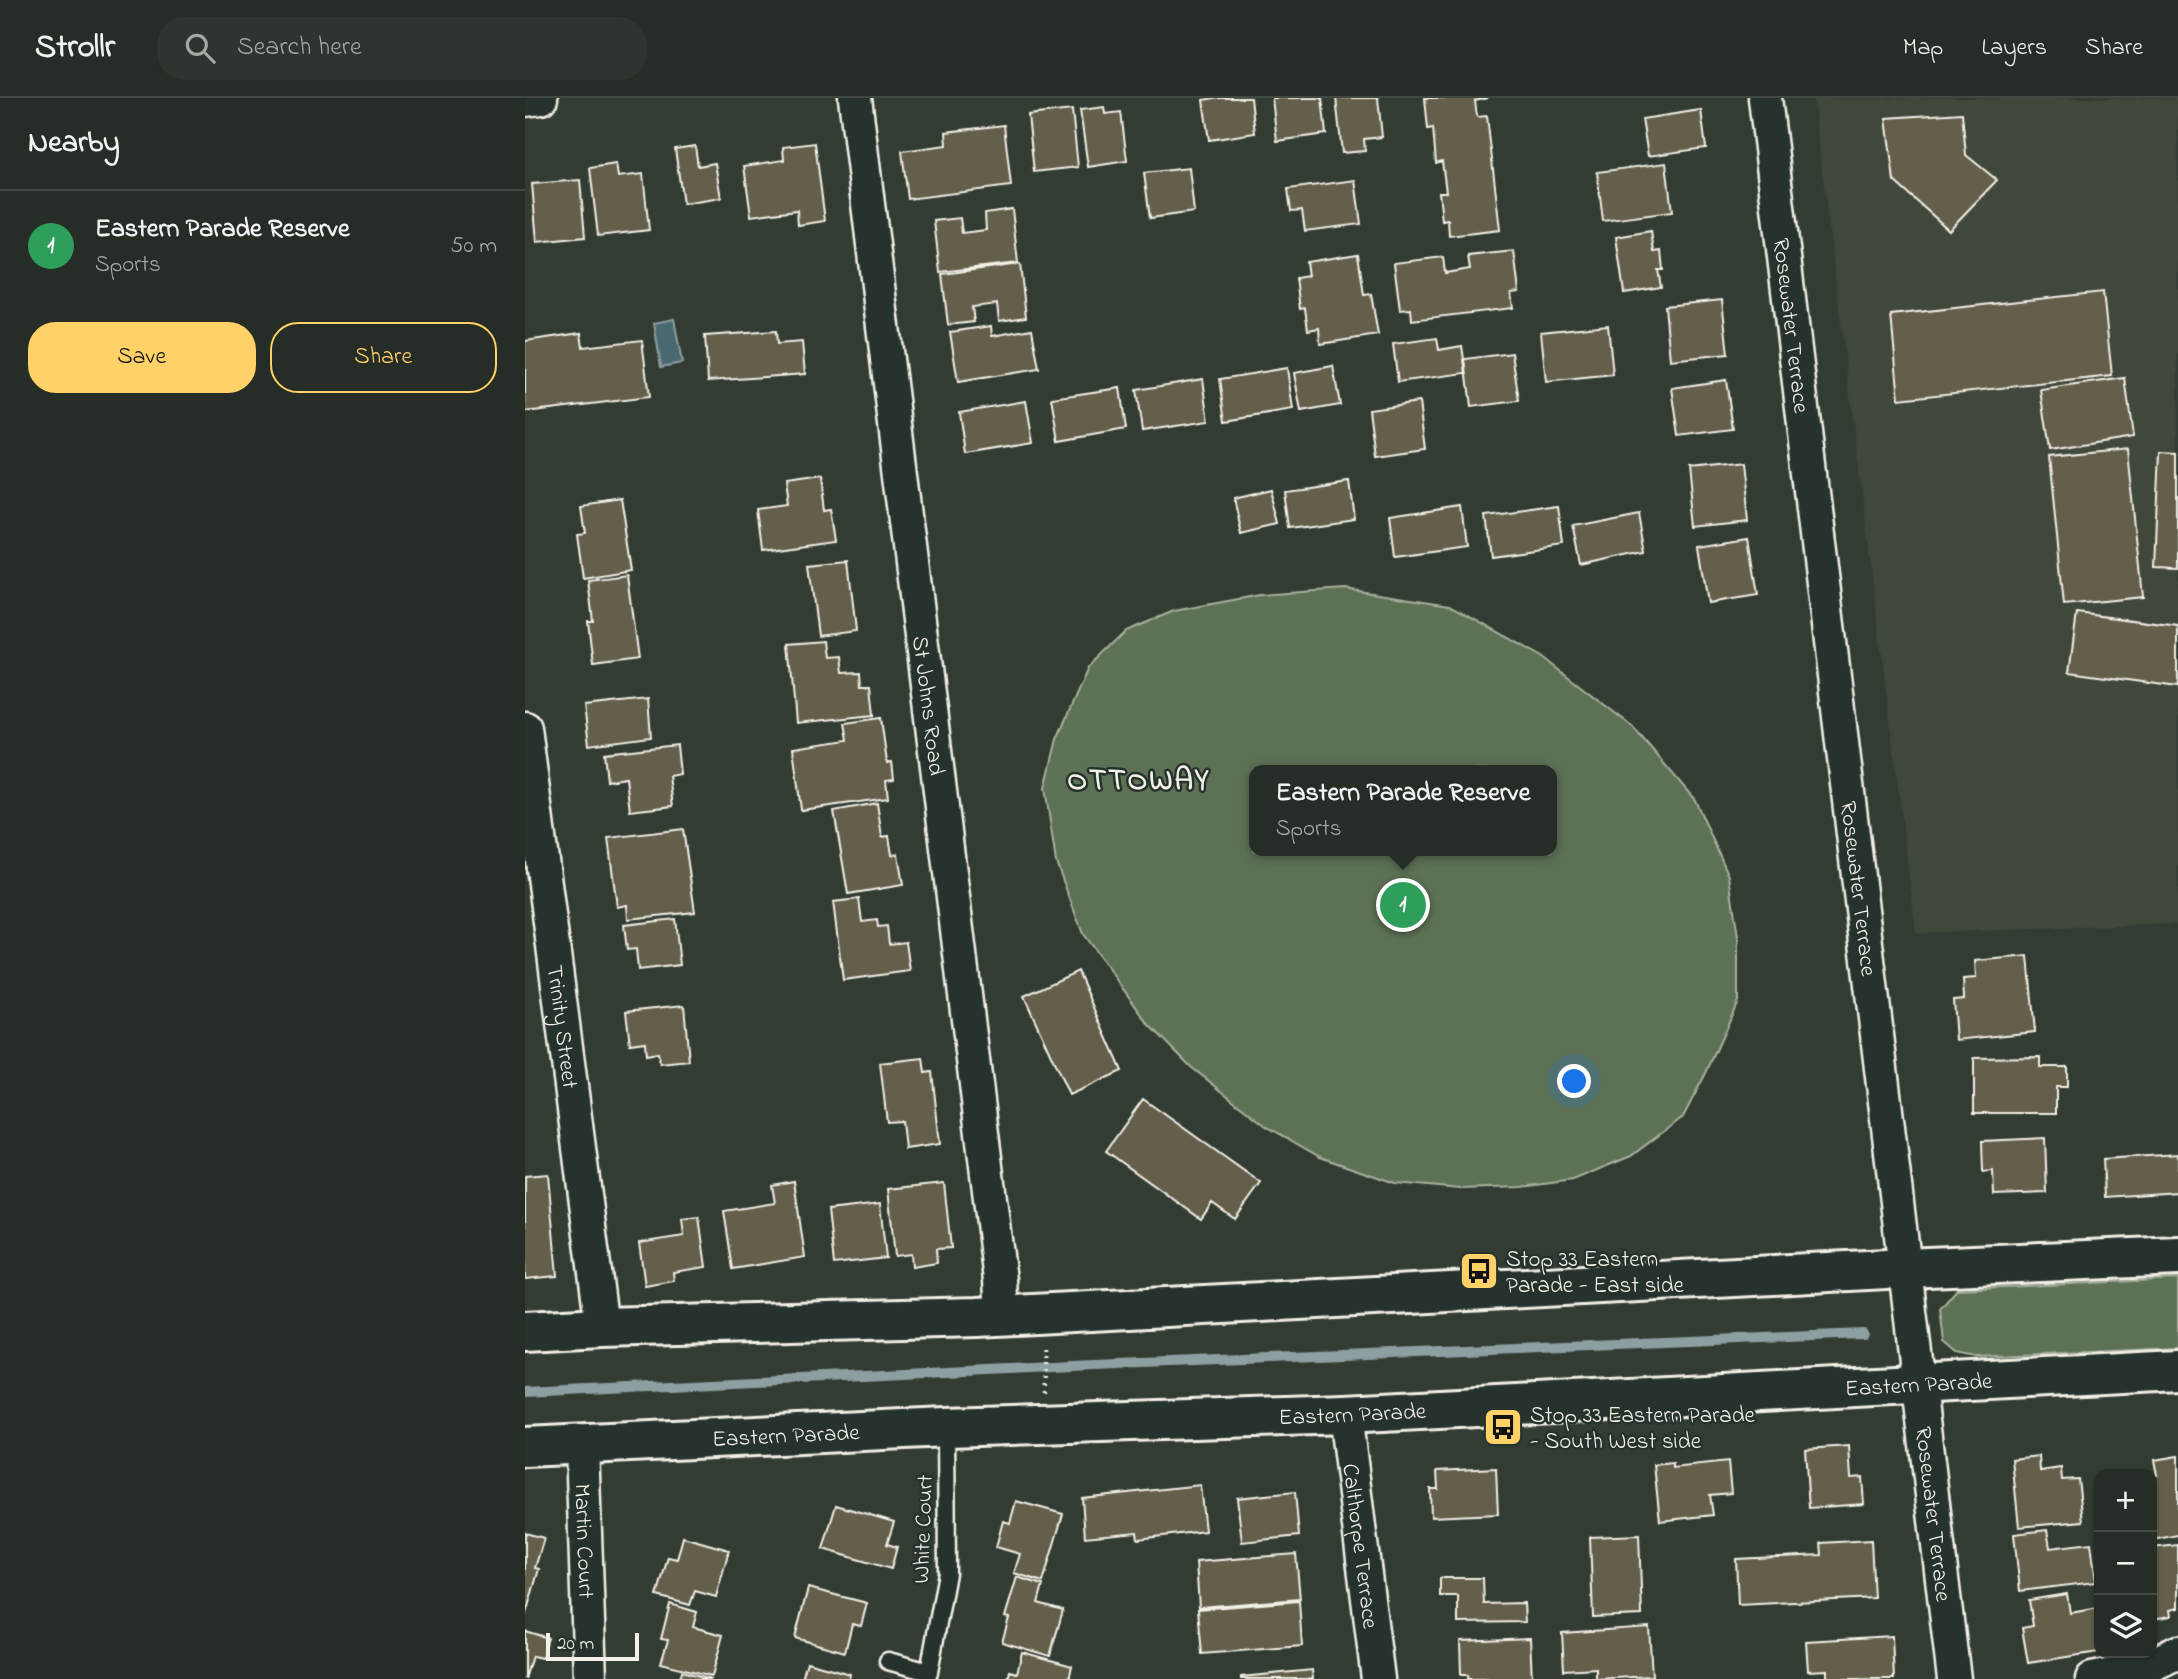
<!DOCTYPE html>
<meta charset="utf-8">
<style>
:root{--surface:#262d26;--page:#2e352e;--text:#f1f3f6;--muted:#a4a8a7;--line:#424943;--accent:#ffd166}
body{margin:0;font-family:"Indie Flower",sans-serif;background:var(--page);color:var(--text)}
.controls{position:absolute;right:21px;bottom:21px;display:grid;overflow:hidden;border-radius:14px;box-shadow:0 2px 5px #0004}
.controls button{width:63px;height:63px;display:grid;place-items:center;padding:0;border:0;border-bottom:2px solid var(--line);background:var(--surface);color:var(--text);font:35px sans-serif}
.scale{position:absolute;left:21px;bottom:18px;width:93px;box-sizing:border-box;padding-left:7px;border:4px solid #f4f1e8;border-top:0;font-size:19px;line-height:24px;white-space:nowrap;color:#f4f1e8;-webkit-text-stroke:5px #26332d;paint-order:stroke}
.you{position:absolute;left:1050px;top:984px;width:24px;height:24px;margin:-18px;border:5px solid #fff;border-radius:50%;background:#1a73e8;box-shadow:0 0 0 10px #1a73e833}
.badge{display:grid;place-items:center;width:46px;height:46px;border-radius:50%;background:var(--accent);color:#fff;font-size:23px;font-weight:700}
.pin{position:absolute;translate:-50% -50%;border:4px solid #fff;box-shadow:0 2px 7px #0006}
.popup{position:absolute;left:724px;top:667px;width:308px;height:91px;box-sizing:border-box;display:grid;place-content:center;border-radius:14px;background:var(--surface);filter:drop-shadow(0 2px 5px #0005);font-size:23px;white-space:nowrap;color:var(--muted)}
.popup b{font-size:26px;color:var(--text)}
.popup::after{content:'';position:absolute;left:50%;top:100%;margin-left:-14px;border:14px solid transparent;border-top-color:var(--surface)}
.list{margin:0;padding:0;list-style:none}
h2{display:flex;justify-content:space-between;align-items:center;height:91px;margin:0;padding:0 28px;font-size:30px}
h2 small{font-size:23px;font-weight:400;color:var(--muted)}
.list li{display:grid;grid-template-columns:46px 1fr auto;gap:21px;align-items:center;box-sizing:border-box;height:112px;padding:0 28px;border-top:2px solid var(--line)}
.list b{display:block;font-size:26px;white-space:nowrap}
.list p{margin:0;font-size:23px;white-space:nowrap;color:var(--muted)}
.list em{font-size:23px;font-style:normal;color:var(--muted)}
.actions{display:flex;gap:14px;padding:21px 28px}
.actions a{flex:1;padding:16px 0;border:2px solid var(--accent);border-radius:28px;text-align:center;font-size:24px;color:var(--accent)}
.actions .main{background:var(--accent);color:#111}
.icon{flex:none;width:38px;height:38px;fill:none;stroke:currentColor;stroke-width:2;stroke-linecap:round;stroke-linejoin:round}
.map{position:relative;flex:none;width:1653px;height:1581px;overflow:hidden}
header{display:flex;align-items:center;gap:42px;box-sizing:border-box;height:98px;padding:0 35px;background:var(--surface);border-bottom:2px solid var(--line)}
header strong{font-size:33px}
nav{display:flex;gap:38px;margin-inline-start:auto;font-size:24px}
.search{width:490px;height:63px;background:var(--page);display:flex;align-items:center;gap:18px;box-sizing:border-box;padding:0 24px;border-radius:28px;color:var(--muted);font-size:26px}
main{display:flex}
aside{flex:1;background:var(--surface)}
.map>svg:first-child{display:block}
</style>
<header>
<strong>Strollr</strong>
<div class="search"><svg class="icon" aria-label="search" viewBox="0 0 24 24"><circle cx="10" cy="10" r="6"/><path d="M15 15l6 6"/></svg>Search here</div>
<nav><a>Map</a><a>Layers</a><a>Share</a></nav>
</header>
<main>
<aside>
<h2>Nearby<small></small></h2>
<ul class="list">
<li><span class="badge" style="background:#2e9e5b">1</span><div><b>Eastern Parade Reserve</b><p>Sports</p></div><em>50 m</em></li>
</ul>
<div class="actions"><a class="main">Save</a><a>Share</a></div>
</aside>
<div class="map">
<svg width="1653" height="1581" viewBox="0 0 1653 1581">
<rect width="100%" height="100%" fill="#323c33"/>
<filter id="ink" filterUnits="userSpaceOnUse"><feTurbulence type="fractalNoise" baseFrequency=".0143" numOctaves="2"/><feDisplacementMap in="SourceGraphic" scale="14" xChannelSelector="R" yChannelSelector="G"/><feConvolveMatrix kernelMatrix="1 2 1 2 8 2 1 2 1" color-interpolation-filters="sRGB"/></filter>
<g filter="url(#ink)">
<!-- built -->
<path fill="#41463a" d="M1288,0H1653V833L1652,826L1391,835Z"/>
<!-- green -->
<path fill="#5d7154" stroke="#a8b19e" stroke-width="2" fill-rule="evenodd" d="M820,491L925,507L1018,559L1108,629L1170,702L1204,778L1213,839V903L1181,975L1158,1019L1106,1058L1048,1082L997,1089L935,1091L870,1085L795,1059L741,1028L666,969L623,925L558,836L531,764L520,690L532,641L563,570L601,533L649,513L735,497ZM729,672H1027V753H729Z
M1653,1181V1250L1451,1259L1432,1255L1419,1244L1415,1211L1432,1191Z"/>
<!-- water -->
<path fill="#4a6971" stroke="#8e9fa1" stroke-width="2" d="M149,221L157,265L136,269L129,225Z"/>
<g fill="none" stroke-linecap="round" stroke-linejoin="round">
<!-- stream -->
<path stroke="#8e9fa1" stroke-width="10" d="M0,1294L569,1267L1338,1236"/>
</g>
<!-- building -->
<path fill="#635e4c" stroke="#f4f1e8" stroke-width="2" d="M689,0H726L730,35L684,42L678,2Z
M747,0H797L801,36L752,43Z
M811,0H853L857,39L839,41L840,53L817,55Z
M900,0H963L950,3L952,19L962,18L975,132L924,138L923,122L917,123L914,94H921L917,63L911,65L908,30L903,31Z
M579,9L580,16L596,14L602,63L563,69L555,12Z
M547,12L553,69L509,74L503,17Z
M1176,12L1181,50L1123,58L1117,21Z
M1437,15L1441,57L1472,82L1424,132L1369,83L1361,20Z
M479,27L486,88L383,101L377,53L422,47L421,34Z
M290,45L300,123L273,127L272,112L226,118L219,68L259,62L258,49Z
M170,48L173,68L190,65L196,100L158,106L150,51Z
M1141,65L1147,114L1078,123L1072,74Z
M91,66L93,79L118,76L124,132L73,138L65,70Z
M664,70L669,114L625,120L619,75Z
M55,82L60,139L12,144L7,86Z
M830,82L836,126L780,133L777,112L766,113L763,91Z
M487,111L493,165L415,174L409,123L435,120L437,135L461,132L460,115Z
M1126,133L1129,154L1136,153L1138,172H1133L1136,189L1099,195L1091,139Z
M989,153L994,194L986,195L988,210L887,222L886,211L875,212L869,165L918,159L920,175L945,171L943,158Z
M833,156L839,197L846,196L853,237L795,246L794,230L783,232L780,210L775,211L771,180L783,178L781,164Z
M495,166L501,219L474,223L472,206L447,209L449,224L423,227L417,176Z
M1578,194L1587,278L1374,301L1366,217Z
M1197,202L1203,256L1145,262L1140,208Z
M1083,227L1088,277L1021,284L1016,234Z
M466,228L467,238L507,231L514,271L433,284L425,234Z
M251,233L252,246L277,244L280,276L183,283L180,238Z
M56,235L58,249L117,242L124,299L0,314V243Z
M912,240L914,252L937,248L941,275L873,284L868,246Z
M987,255L994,303L946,309L940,261Z
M808,268L815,307L776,314L769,275Z
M762,270L768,312L701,323L695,281Z
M1600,280L1608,339L1525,352L1516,292Z
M678,281L684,323L617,333L611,292Z
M1201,282L1208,331L1154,338L1147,290Z
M595,290L601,331L534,343L527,300Z
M501,303L508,345L440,356L434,314Z
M894,304L900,351L850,358L844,311Z
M1603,351L1618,499L1539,507L1524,359Z
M1636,353L1653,354V470L1631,469Z
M1216,366L1222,422L1170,428L1164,372Z
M295,381L299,412L306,411L311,442L238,452L233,412L262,408L259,386Z
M824,383L829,421L765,430L760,392Z
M746,391L755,426L716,435L708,400Z
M95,402L106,472L58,480L52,436L60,435L56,408Z
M1034,408L1039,448L966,458L961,418Z
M937,409L942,449L870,459L865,420Z
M1114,415L1121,453L1056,467L1048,428Z
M1224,439L1233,497L1183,505L1174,447Z
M323,462L331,533L293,538L284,466Z
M102,477L113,561L68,567L63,523H68L63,482Z
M1552,515L1653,528V589L1544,574Z
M298,543L300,560L314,559L316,575L336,574L337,587H346L349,617L271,625L264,546Z
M123,601L126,639L64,647L59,608Z
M356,620L362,665L367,664L369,681L361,682L363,700L276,712L268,650L323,642L320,625Z
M152,647L155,676L144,678L148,708L105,713L101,680L82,683L79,655Z
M352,705L357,739L364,738L367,757L373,756L378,787L323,796L309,713Z
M158,731L170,814L103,821L102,807L92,809L83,740Z
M334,801L337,824L352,822L353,829L362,828L364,846L381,844L385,873L318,882L308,804Z
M150,821L155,867L113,872L111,851L102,852L99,827Z
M1503,858L1510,934L1431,942L1428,902L1439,901L1438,881L1451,880L1450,863Z
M553,873L597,973L544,997L499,898Z
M159,907L164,963L135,966L133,955L121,957L120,944L105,946L101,913Z
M1515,959V969H1542V989H1531V1015H1449V960Z
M398,960L400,975L407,974L415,1046L380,1051L377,1023L362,1024L355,965Z
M618,1001L736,1085L710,1121L687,1105L676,1121L581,1053Z
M1520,1040L1522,1095L1469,1097L1468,1073L1458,1074L1457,1043Z
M1653,1056V1094L1580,1099L1578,1061Z
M23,1076L32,1178L0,1181V1078Z
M269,1083L280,1159L208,1171L199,1113L250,1105L247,1087Z
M419,1085L426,1150L411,1151L412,1165L387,1169L386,1156L370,1158L363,1091Z
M355,1106L361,1160L309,1166L303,1112Z
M174,1119L181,1169L148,1174L149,1183L120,1188L114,1145L159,1138L157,1121Z
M1324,1348L1326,1380L1337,1379L1339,1406L1284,1410L1280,1351Z
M1514,1358L1515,1373L1536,1370L1537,1382L1553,1381L1558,1423L1494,1429L1487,1361Z
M1653,1358V1437L1627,1442V1378L1632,1377L1629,1362Z
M1203,1364L1206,1395L1185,1397L1188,1417L1135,1423L1129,1367L1148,1365V1370Z
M971,1370L973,1416L906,1419L905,1391H913L912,1373Z
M675,1387L680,1433L613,1441L612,1434L560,1439L557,1400Z
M770,1394L774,1438L717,1444L712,1400Z
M491,1403L538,1416L518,1484L489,1475L495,1456L471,1449L478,1423L485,1425Z
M311,1407L369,1424L362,1446L372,1449L366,1471L298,1451Z
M1522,1432L1525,1450L1566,1445L1571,1484L1495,1493L1489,1436Z
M0,1435L19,1440L10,1470L14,1471L0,1519Z
M1114,1437L1117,1517L1068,1519L1065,1439Z
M158,1439L204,1452L191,1499L170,1493L165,1507L132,1498L143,1459L152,1461Z
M1346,1442L1349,1500L1213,1507L1211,1461L1297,1457L1296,1445Z
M1653,1447V1510L1645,1512L1646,1518L1627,1521V1450Z
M771,1456L775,1501L674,1509L671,1464Z
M492,1479L518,1487L513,1505L538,1512L525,1558L477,1544L484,1520L480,1519Z
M915,1480H958L959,1506L999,1505L1000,1524L933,1525V1498H915Z
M283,1490L342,1505L336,1528L327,1526L320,1554L270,1540Z
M1542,1496L1545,1515L1574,1510V1554L1503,1565L1497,1530L1508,1528L1504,1502Z
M774,1503L777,1548L677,1556L673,1511Z
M145,1506L172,1514L168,1529L198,1537L187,1578L136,1565L143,1542L136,1541Z
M1124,1529L1127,1578L1071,1581V1570L1039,1572L1037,1535Z
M0,1533L23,1540L17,1560L7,1558L0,1581Z
M1367,1538L1369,1581H1302V1572L1283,1573L1281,1543Z
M1005,1540L1007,1581H943V1577H936L935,1543Z
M497,1554L547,1568L544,1581H483L485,1573L492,1575Z
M282,1564L325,1576L324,1581H277Z
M787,1572L788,1581H716V1579Z
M157,1573L186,1581H155Z"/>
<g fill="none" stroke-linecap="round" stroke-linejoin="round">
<!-- lane casing -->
<g stroke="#f4f1e8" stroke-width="21">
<path id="lane" d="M363,1563L404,1574L422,1475L421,1329"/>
</g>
<!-- street casing -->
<g stroke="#f4f1e8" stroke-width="37">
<g id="street">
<path id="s1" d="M330,0L475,1182L477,1217"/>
<path id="s2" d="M1240,0L1429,1581"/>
<path d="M0,2L16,0"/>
<path id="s3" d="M0,630L77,1229"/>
<path id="s4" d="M820,1316L853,1581"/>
<path id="s5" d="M57,1347L65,1581"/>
<path d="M1567,1581L1618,1571L1653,1554"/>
</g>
</g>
<!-- secondary casing -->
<g stroke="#f4f1e8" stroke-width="44">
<g id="secondary">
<path d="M0,1233L77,1229L452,1219L1380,1170L1653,1158"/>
<path id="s6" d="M0,1349L421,1329L820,1316L1653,1272"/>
</g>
</g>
<!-- path -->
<path stroke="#f4f1e8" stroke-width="4.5" stroke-dasharray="2 5" stroke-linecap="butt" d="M518,1250L519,1294"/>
<!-- lane -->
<use href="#lane" stroke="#26332d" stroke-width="16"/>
<!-- street -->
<use href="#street" stroke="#26332d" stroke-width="32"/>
<!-- secondary -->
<use href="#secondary" stroke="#26332d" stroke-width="38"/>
</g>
</g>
<!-- icons -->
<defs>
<g id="bus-square" transform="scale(2.0125)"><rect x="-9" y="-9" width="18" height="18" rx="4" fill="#ffd166" stroke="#26332d"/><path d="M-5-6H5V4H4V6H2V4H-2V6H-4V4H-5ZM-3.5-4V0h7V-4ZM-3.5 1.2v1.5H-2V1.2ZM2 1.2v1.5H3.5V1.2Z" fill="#111"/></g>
</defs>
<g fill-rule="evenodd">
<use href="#bus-square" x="954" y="1173"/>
<use href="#bus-square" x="978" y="1329"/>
</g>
<g text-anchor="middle" stroke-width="5" stroke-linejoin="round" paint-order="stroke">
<!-- street labels -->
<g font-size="23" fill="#f4f1e8" stroke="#26332d">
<text dy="8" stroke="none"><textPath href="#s2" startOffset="229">Rosewater Terrace</textPath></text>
<text dy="8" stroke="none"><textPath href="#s1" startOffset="612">St Johns Road</textPath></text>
<text dy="8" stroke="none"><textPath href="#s2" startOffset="796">Rosewater Terrace</textPath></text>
<text dy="8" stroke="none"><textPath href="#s3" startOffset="301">Trinity Street</textPath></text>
<text dy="8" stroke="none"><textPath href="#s6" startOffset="1395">Eastern Parade</textPath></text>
<text dy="8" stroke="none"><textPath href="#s6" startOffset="828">Eastern Parade</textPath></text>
<text dy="8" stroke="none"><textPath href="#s6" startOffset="261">Eastern Parade</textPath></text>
<text dy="8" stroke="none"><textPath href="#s2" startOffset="1426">Rosewater Terrace</textPath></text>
<text transform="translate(397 1431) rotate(-88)" y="8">White Court</text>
<text dy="8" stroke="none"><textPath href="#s5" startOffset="96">Martin Court</textPath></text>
<text dy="8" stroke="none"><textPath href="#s4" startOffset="133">Calthorpe Terrace</textPath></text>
</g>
<!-- poi labels -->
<g font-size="23" fill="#f4f1e8" stroke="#26332d" text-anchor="start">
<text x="981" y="1168">Stop 33 Eastern<tspan x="981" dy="26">Parade - East side</tspan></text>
<text x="1005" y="1324">Stop 33 Eastern Parade<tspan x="1005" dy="26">- South West side</tspan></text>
</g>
<!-- district labels -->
<g font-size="30" font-weight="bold" letter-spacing="2" fill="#f4f1e8" stroke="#26332d">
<text x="614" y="691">OTTOWAY</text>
</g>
</g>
</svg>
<div class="controls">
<button>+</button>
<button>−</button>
<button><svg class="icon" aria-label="layers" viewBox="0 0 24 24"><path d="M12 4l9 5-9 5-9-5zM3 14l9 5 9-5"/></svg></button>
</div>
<div class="scale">20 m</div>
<div class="you"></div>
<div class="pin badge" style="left:878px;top:807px;background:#2e9e5b">1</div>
<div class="popup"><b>Eastern Parade Reserve</b>Sports</div>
</div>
</main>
